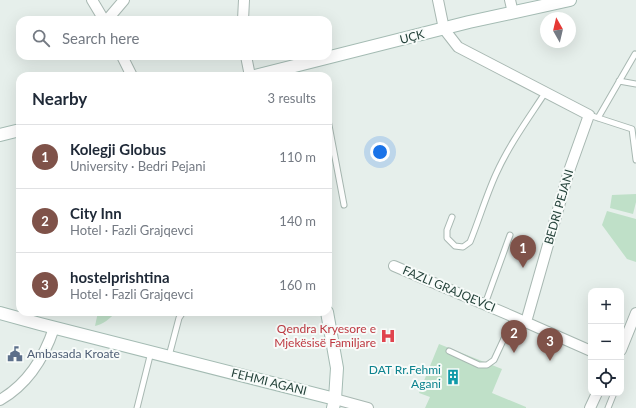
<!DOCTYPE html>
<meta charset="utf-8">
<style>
:root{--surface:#fff;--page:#f6f6f7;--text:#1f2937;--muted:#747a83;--line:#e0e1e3;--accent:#7f5249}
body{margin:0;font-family:Lato,sans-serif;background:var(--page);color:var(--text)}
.controls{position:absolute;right:12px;bottom:12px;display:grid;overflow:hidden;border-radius:8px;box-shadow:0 4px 16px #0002}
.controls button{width:36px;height:36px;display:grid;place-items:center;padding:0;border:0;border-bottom:1px solid var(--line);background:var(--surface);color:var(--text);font:20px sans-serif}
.compass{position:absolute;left:540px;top:12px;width:36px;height:36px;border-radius:50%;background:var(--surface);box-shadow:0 4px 16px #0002;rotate:352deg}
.you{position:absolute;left:380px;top:152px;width:14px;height:14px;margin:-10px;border:3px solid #fff;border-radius:50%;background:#1a73e8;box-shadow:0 0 0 6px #1a73e833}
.badge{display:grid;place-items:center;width:26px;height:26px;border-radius:50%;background:var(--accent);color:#fff;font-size:13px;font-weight:700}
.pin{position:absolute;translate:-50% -33px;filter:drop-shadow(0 1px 2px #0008)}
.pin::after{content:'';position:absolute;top:21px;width:14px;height:12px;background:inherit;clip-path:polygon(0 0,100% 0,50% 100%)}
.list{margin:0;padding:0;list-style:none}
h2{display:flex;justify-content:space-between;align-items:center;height:52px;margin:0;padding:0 16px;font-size:17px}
h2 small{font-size:13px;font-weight:400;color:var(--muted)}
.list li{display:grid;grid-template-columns:26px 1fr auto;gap:12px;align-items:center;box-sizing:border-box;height:64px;padding:0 16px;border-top:1px solid var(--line)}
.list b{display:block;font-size:15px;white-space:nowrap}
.list p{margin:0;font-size:13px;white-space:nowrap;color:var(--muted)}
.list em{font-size:13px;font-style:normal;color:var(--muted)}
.icon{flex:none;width:22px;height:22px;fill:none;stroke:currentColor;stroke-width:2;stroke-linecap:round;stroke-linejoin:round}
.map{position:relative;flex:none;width:636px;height:408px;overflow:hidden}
.search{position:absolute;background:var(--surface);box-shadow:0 4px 16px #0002;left:16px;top:16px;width:316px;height:44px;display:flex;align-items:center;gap:10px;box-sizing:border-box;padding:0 14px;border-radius:12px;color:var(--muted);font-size:15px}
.panel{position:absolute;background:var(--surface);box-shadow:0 4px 16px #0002;left:16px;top:72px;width:316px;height:244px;border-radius:12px}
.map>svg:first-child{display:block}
</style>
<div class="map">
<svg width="636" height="408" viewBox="0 0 636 408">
<rect width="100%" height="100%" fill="#e6efeb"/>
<!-- green -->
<path fill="#bfe0c8" d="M636,194V202L633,214L610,208L612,195Z
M607,211L636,219V262L627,259L602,225Z
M98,312H116C111,318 102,325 95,326Z
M439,344L502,369L492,393L526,407V408H425L430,397L419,393Z"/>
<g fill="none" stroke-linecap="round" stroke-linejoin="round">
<!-- lane casing -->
<g stroke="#a8b8b2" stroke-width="7">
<path id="lane" d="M619,81L636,84
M589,115L632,129L636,160
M598,118L635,54L636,55
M328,120L344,205
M452,217L447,230V238L455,246L463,247L470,242C479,220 486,196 496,174C509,145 528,119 545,93
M485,304L510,235
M449,351L479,365H487L494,360L514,317
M169,356L179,318L183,312
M137,408L151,352
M608,408L614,393"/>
</g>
<!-- street casing -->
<g stroke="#a8b8b2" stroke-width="12">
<path id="street" d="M92,0L104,20
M438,0L444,29L458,47L589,115L569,171L526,322
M510,0L513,13
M107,20L124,0
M243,20L244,0
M122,56L132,76
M246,56L250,76
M394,266L514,317L591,351
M621,350L636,313
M335,399L368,408
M0,400C28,384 44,358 54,328
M590,408L597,393"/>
</g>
<!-- secondary casing -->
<g stroke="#a4bbb3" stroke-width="14">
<path id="secondary" d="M255,76L469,22L570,0
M0,135L20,130
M327,312L337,368L335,399L333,408
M0,313L40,324L335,399"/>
</g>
<!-- lane -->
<use href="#lane" stroke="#fff" stroke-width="5"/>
<!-- street -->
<use href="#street" stroke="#fff" stroke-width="10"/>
<!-- secondary -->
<use href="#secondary" stroke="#fff" stroke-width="12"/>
</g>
<!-- icons -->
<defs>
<g id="hospital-bare" transform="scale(1.2)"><path d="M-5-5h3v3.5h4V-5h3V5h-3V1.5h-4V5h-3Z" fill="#e0444e" stroke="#f7fbf9" stroke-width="2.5" paint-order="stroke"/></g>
<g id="civic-bare" transform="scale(1.2)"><path d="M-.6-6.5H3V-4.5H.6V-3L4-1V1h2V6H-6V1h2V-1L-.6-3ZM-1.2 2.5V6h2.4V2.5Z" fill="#5c6f8a" stroke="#f7fbf9" stroke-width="2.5" paint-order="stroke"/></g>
<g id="building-bare" transform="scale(1.2)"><path d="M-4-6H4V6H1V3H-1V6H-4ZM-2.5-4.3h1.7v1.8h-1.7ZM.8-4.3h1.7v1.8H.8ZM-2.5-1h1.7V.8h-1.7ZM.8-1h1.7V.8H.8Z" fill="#0f9aa8" stroke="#f7fbf9" stroke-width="2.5" paint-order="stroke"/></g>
</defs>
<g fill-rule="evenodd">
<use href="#hospital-bare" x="388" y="336"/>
<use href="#civic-bare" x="15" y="354"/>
<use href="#building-bare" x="453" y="377"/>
</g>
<g text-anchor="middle" stroke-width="4" stroke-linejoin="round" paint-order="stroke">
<!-- street labels -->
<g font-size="12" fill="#24423a" stroke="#f7fbf9">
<text transform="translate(412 37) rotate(-14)" y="4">UÇK</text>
<text transform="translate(559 207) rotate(-74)" y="4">BEDRI PEJANI</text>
<text transform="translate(449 289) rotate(23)" y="4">FAZLI GRAJQEVCI</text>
<text transform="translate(269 382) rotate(14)" y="4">FEHMI AGANI</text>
</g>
<!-- health labels -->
<g font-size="12" fill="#be3a42" stroke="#f7fbf9" text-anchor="end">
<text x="376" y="333">Qendra Kryesore e<tspan x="376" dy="14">Mjekësisë Familjare</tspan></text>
</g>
<!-- service labels -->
<g font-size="12" fill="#4e5e75" stroke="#f7fbf9" text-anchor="start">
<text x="27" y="358">Ambasada Kroate</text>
</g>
<!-- culture labels -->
<g font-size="12" fill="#0d838f" stroke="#f7fbf9" text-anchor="end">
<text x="441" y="374">DAT Rr.Fehmi<tspan x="441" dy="14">Agani</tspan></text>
</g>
</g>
</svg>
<div class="controls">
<button>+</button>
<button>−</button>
<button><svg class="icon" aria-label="locate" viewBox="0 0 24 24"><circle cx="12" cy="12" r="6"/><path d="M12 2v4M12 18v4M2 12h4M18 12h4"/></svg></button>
</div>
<svg class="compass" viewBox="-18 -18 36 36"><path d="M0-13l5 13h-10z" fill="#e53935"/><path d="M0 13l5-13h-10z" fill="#747a83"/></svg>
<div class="you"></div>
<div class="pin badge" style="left:523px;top:268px">1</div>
<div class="pin badge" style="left:514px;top:353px">2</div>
<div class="pin badge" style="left:550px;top:361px">3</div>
<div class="search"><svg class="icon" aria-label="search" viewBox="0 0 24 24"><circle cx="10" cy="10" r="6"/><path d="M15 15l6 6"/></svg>Search here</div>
<section class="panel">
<h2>Nearby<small>3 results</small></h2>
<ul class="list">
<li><span class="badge">1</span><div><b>Kolegji Globus</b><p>University · Bedri Pejani</p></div><em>110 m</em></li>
<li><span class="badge">2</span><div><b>City Inn</b><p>Hotel · Fazli Grajqevci</p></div><em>140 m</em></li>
<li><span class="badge">3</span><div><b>hostelprishtina</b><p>Hotel · Fazli Grajqevci</p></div><em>160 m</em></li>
</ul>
</section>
</div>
